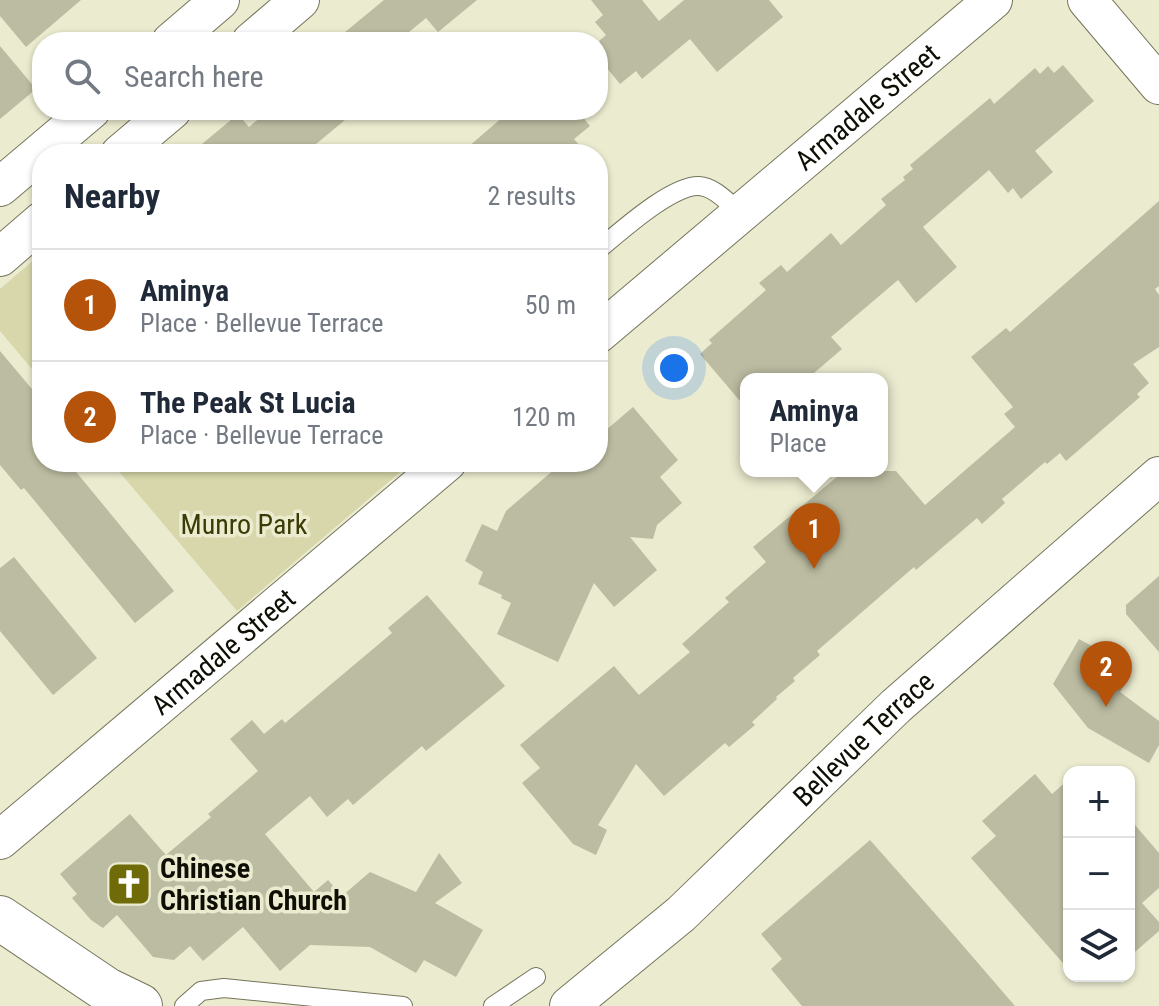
<!DOCTYPE html>
<meta charset="utf-8">
<style>
:root{--surface:#fff;--page:#f6f6f7;--text:#1f2937;--muted:#747a83;--line:#e0e1e3;--accent:#b45309}
body{margin:0;font-family:"Roboto Condensed",sans-serif;background:var(--page);color:var(--text)}
.controls{position:absolute;right:24px;bottom:24px;display:grid;overflow:hidden;border-radius:16px;box-shadow:0 2px 6px #0004}
.controls button{width:72px;height:72px;display:grid;place-items:center;padding:0;border:0;border-bottom:2px solid var(--line);background:var(--surface);color:var(--text);font:40px sans-serif}
.you{position:absolute;left:674px;top:368px;width:28px;height:28px;margin:-20px;border:6px solid #fff;border-radius:50%;background:#1a73e8;box-shadow:0 0 0 12px #1a73e833}
.badge{display:grid;place-items:center;width:52px;height:52px;border-radius:50%;background:var(--accent);color:#fff;font-size:26px;font-weight:700}
.pin{position:absolute;translate:-50% -66px;filter:drop-shadow(0 2px 4px #0008)}
.pin::after{content:'';position:absolute;top:42px;width:28px;height:24px;background:inherit;clip-path:polygon(0 0,100% 0,50% 100%)}
.popup{position:absolute;left:740px;top:373px;width:148px;height:104px;box-sizing:border-box;display:grid;place-content:center;border-radius:16px;background:var(--surface);filter:drop-shadow(0 2px 6px #0005);font-size:26px;white-space:nowrap;color:var(--muted)}
.popup b{font-size:30px;color:var(--text)}
.popup::after{content:'';position:absolute;left:50%;top:100%;margin-left:-16px;border:16px solid transparent;border-top-color:var(--surface)}
.list{margin:0;padding:0;list-style:none}
h2{display:flex;justify-content:space-between;align-items:center;height:104px;margin:0;padding:0 32px;font-size:34px}
h2 small{font-size:26px;font-weight:400;color:var(--muted)}
.list li{display:grid;grid-template-columns:52px 1fr auto;gap:24px;align-items:center;box-sizing:border-box;height:112px;padding:0 32px;border-top:2px solid var(--line)}
.list b{display:block;font-size:30px;white-space:nowrap}
.list p{margin:0;font-size:26px;white-space:nowrap;color:var(--muted)}
.list em{font-size:26px;font-style:normal;color:var(--muted)}
.icon{flex:none;width:44px;height:44px;fill:none;stroke:currentColor;stroke-width:2;stroke-linecap:round;stroke-linejoin:round}
.map{position:relative;flex:none;width:1159px;height:1006px;overflow:hidden}
.search{position:absolute;background:var(--surface);box-shadow:0 2px 6px #0004;left:32px;top:32px;width:576px;height:88px;display:flex;align-items:center;gap:20px;box-sizing:border-box;padding:0 28px;border-radius:32px;color:var(--muted);font-size:30px}
.panel{position:absolute;background:var(--surface);box-shadow:0 2px 6px #0004;left:32px;top:144px;width:576px;height:328px;border-radius:32px}
.map>svg:first-child{display:block}
</style>
<div class="map">
<svg width="1159" height="1006" viewBox="0 0 1159 1006">
<rect width="100%" height="100%" fill="#ebebd0"/>
<!-- green -->
<path fill="#d7d7ab" d="M42,253V381L0,331V289Z
M111,462H412L237,611Z"/>
<!-- building -->
<path fill="#bcbca2" d="M0,0H81L26,47L0,16Z
M384,0H477L438,32L426,18L397,42H333Z
M591,0H642L659,21L684,0H769L783,17L717,72L690,39L642,79L636,71L620,84L598,57V42L606,35L595,22L603,15Z
M0,46L36,89L0,119Z
M1063,65L1094,101L1035,151L1053,172L1021,199L1013,188L1008,193L989,170L923,227L957,267L916,303L898,280L831,337L842,349L807,379H746V408L700,354L712,343L709,340L766,290L759,283L781,265L787,272L831,233L841,245L886,205L881,199L905,180L903,177L913,169L910,165L990,98L994,104L1035,68L1040,74L1048,66L1054,73Z
M269,110H357L304,154H190L238,114L249,127Z
M511,110H577L590,126L574,139L587,154H460Z
M1159,201V286L1155,289L1159,295V347L1133,364L1149,383L1137,394L1140,397L1066,461L1060,453L1047,464L1045,462L1002,499L1005,503L982,524L977,518L916,570L914,567L817,651L820,655L793,678L795,681L776,697L777,699L752,722L755,725L729,747L725,743L664,796L636,764L598,825L607,830L596,855L573,844L522,783L540,768L520,745L614,666L639,695L690,652L682,644L729,602L725,598L766,562L753,547L844,471H896L925,505L1015,427L1004,414L1013,407L971,357L1006,328L1010,332Z
M0,351L42,401V462H68L174,591L135,623L24,488L21,490L0,465Z
M633,407L678,460L660,477L682,503L657,525L653,539L630,537L657,570L614,607L594,583L558,662L497,634L511,603L501,598L502,595L478,584L483,572L465,561L482,524L497,531L506,511L556,468L558,462H598V437Z
M14,557L97,658L53,695L0,631V568Z
M1159,576V652L1126,614V605Z
M427,595L505,686L426,751L422,746L353,805L348,799L327,817L310,796L265,834L314,892L328,880L342,896L370,872L416,892L439,853L462,883L435,903L483,930L456,977L424,960L416,973L370,947L310,945L280,971L243,927L203,961L190,946L174,960L153,957L117,915L103,928L91,920L72,898L77,894L60,874L130,814L166,855L211,817L208,814L258,771L230,739L252,720L264,734L282,719L285,723L392,633L388,628Z
M1079,639L1104,653L1099,661L1125,684L1120,692L1159,721V745L1149,763L1088,728L1053,684Z
M1035,774L1052,794L1069,779V970L971,858L996,836L982,821Z
M1129,818L1159,853V888L1142,903L1159,922V931L1129,957Z
M870,840L946,926L1015,1006H802L771,969L782,959L761,934Z"/>
<g fill="none" stroke-linecap="round" stroke-linejoin="round">
<!-- service casing -->
<g stroke="#75755c" stroke-width="20">
<path id="service" d="M598,250C619,233 671,185 699,186C715,187 729,204 741,213
M184,1006L201,991L224,988L403,1006
M493,1006L536,977"/>
</g>
<!-- minor casing -->
<g stroke="#75755c" stroke-width="40">
<g id="minor">
<path d="M1087,0L1159,85"/>
<path d="M171,42L220,0"/>
<path d="M251,42L300,0"/>
<path d="M120,154L172,110"/>
<path d="M0,187L91,110"/>
<path d="M0,257L42,221"/>
<path id="s1" d="M598,334L993,0"/>
<path id="s2" d="M0,840L447,462"/>
<path id="s3" d="M569,1006L681,914L896,706L1159,476"/>
</g>
</g>
<!-- tertiary casing -->
<g stroke="#75755c" stroke-width="46">
<path id="tertiary" d="M0,918L107,990L140,1006"/>
</g>
<!-- service -->
<use href="#service" stroke="#fff" stroke-width="18"/>
<!-- minor -->
<use href="#minor" stroke="#fff" stroke-width="38"/>
<!-- tertiary -->
<use href="#tertiary" stroke="#fff" stroke-width="44"/>
</g>
<!-- icons -->
<defs>
<g id="church-square" transform="scale(2.3)"><rect x="-9" y="-9" width="18" height="18" rx="4" fill="#6e6b08" stroke="#ebebd0"/><path d="M-1.2-6h2.4v3.5h3.3v2.4h-3.3V6h-2.4V-.1h-3.3v-2.4h3.3Z" fill="#fff"/></g>
</defs>
<g fill-rule="evenodd">
<use href="#church-square" x="129" y="884"/>
</g>
<g text-anchor="middle" stroke-width="7" stroke-linejoin="round" paint-order="stroke">
<!-- street labels -->
<g font-size="28" fill="#0e0e05" stroke="#ebebd0">
<text dy="10" stroke="none"><textPath href="#s1" startOffset="352">Armadale Street</textPath></text>
<text dy="10" stroke="none"><textPath href="#s2" startOffset="292">Armadale Street</textPath></text>
<text dy="10" stroke="none"><textPath href="#s3" startOffset="398">Bellevue Terrace</textPath></text>
</g>
<!-- park labels -->
<g font-size="28" fill="#3c3b06" stroke="#ebebd0">
<text x="244" y="534">Munro Park</text>
</g>
<!-- poi labels -->
<g font-size="28" font-weight="bold" fill="#0e0e05" stroke="#ebebd0" text-anchor="start">
<text x="160" y="878">Chinese<tspan x="160" dy="32">Christian Church</tspan></text>
</g>
</g>
</svg>
<div class="controls">
<button>+</button>
<button>−</button>
<button><svg class="icon" aria-label="layers" viewBox="0 0 24 24"><path d="M12 4l9 5-9 5-9-5zM3 14l9 5 9-5"/></svg></button>
</div>
<div class="you"></div>
<div class="pin badge" style="left:814px;top:569px">1</div>
<div class="popup"><b>Aminya</b>Place</div>
<div class="pin badge" style="left:1106px;top:707px">2</div>
<div class="search"><svg class="icon" aria-label="search" viewBox="0 0 24 24"><circle cx="10" cy="10" r="6"/><path d="M15 15l6 6"/></svg>Search here</div>
<section class="panel">
<h2>Nearby<small>2 results</small></h2>
<ul class="list">
<li><span class="badge">1</span><div><b>Aminya</b><p>Place · Bellevue Terrace</p></div><em>50 m</em></li>
<li><span class="badge">2</span><div><b>The Peak St Lucia</b><p>Place · Bellevue Terrace</p></div><em>120 m</em></li>
</ul>
</section>
</div>
